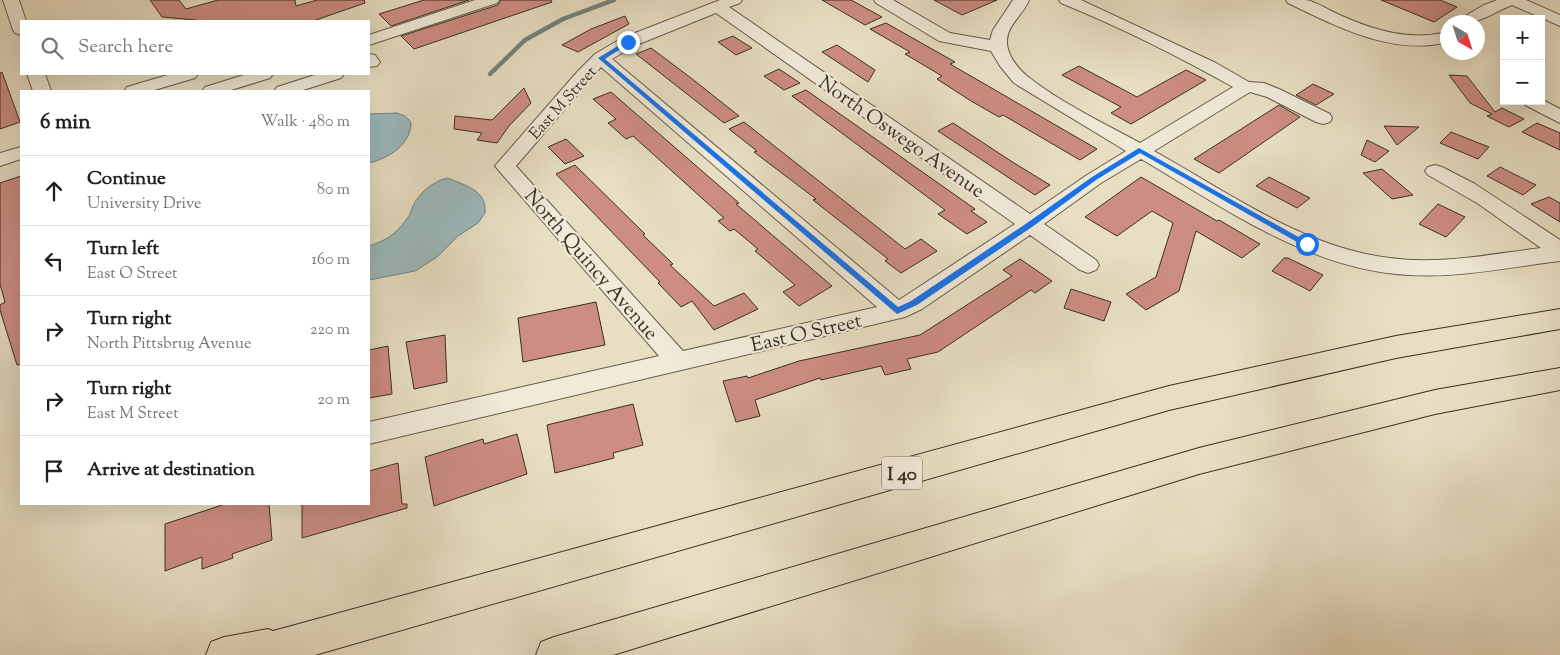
<!DOCTYPE html>
<meta charset="utf-8">
<style>
:root{--surface:#fff;--page:#f6f6f6;--text:#202124;--muted:#757577;--line:#e0e0e0}
body{margin:0;font-family:"Sorts Mill Goudy",serif;background:var(--page);color:var(--text)}
.controls{position:absolute;right:15px;top:15px;display:grid;overflow:hidden;border-radius:0px;box-shadow:0 5px 20px #0002}
.controls button{width:45px;height:45px;display:grid;place-items:center;padding:0;border:0;border-bottom:1px solid var(--line);background:var(--surface);color:var(--text);font:25px sans-serif}
.compass{position:absolute;left:1440px;top:15px;width:45px;height:45px;border-radius:50%;background:var(--surface);box-shadow:0 5px 20px #0002;rotate:141deg}
.stop{position:absolute;width:15px;height:15px;margin:-11px;border:4px solid #1a73e8;border-radius:50%;background:#fff}
.stop.end{background:#1a73e8;border-color:#fff;box-shadow:0 1px 5px #0008}
.list{margin:0;padding:0;list-style:none}
h2{display:flex;justify-content:space-between;align-items:center;height:65px;margin:0;padding:0 20px;font-size:21px}
h2 small{font-size:16px;font-weight:400;color:var(--muted)}
.list li{display:grid;grid-template-columns:32px 1fr auto;gap:15px;align-items:center;box-sizing:border-box;height:70px;padding:0 20px;border-top:1px solid var(--line)}
.list b{display:block;font-size:19px;white-space:nowrap}
.list p{margin:0;font-size:16px;white-space:nowrap;color:var(--muted)}
.list em{font-size:16px;font-style:normal;color:var(--muted)}
.icon{flex:none;width:28px;height:28px;fill:none;stroke:currentColor;stroke-width:2;stroke-linecap:round;stroke-linejoin:round}
.map{position:relative;flex:none;width:1560px;height:655px;overflow:hidden}
.search{position:absolute;background:var(--surface);box-shadow:0 5px 20px #0002;left:20px;top:20px;width:350px;height:55px;display:flex;align-items:center;gap:12px;box-sizing:border-box;padding:0 18px;border-radius:0px;color:var(--muted);font-size:19px}
.panel{position:absolute;background:var(--surface);box-shadow:0 5px 20px #0002;left:20px;top:90px;width:350px;height:415px;border-radius:0px}
.map>svg:first-child{display:block}
</style>
<div class="map">
<svg width="1560" height="655" viewBox="0 0 1560 655">
<rect width="100%" height="100%" fill="#e8dfc3"/>
<filter id="stains"><feTurbulence type="fractalNoise" baseFrequency=".004" numOctaves="4"/><feColorMatrix values="0 0 0 0 .2 0 0 0 0 .09 0 0 0 0 .02 0 0 0 .5 -.17"/></filter>
<radialGradient id="worn" r=".72"><stop offset=".6" stop-color="#630" stop-opacity="0"/><stop offset="1" stop-color="#630" stop-opacity=".3"/></radialGradient>
<!-- water -->
<path fill="#9bbabe" stroke="#748380" d="M397,113L405,116L411,122C411,145 389,158 369,163V114Z
M448,178C466,186 487,190 485,213L478,223L458,236L437,257L415,271L369,280V246C385,241 396,234 406,220C410,216 411,211 413,206C419,193 433,181 448,178Z"/>
<g fill="none" stroke-linecap="round" stroke-linejoin="round">
<!-- stream -->
<path stroke="#748380" stroke-width="4.5" d="M490,74L525,40L563,19L614,0"/>
</g>
<!-- building -->
<path fill="#cd8d82" stroke="#393024" d="M150,0H179L186,9L218,0H295L296,6L317,0H364L365,3L313,21H197L196,20L162,17Z
M424,0H469L391,26L379,14Z
M501,0H551L552,2L414,49L401,36L498,5Z
M822,0H851L882,17L865,25Z
M934,0H997L962,15Z
M1381,0H1440L1457,7L1434,22Z
M625,16L629,24L578,52L562,45L591,29Z
M886,23L955,62L950,64L1097,149L1080,160L1003,115L999,117L971,101L937,79L942,76L905,54L910,52L870,29Z
M733,36L752,48L736,55L718,42Z
M837,45L875,70L868,82L822,52Z
M651,48L691,78L739,116L724,123L636,54Z
M1079,66L1137,97L1186,70L1206,80L1131,124L1111,113L1121,107L1062,75Z
M779,69L800,83L784,90L764,76Z
M2,72L20,122L0,129V73Z
M1449,75L1467,76L1495,112L1502,108L1524,119L1509,127L1487,116L1492,114L1470,103Z
M1313,84L1334,94L1316,105L1296,95Z
M524,88L531,103L509,126L497,143L477,140L482,133L454,129L455,116L492,120Z
M806,90L975,209L971,211L987,222L967,234L938,214L945,210L792,96Z
M611,92L739,203L736,204L832,286L799,306L783,292L795,285L755,251L758,249L734,229L730,231L718,221L724,218L633,136L626,139L608,123L616,119L593,99Z
M1279,105L1300,117L1219,173L1194,159Z
M744,122L905,249L921,239L937,251L901,273L885,261L888,259L813,200L816,199L754,152L757,151L729,129Z
M953,123L1014,163L1050,185L1035,195L938,131Z
M1537,123L1560,133V150L1522,132Z
M1384,126L1419,127L1397,145Z
M1451,132L1466,138L1489,147L1478,159L1440,143Z
M566,139L584,156L565,164L548,147Z
M1367,140L1389,151L1375,162L1361,155Z
M575,165L645,234L643,235L673,264L670,265L714,306L744,293L758,309L714,330L692,301L681,307L658,283L660,282L556,174Z
M1500,167L1536,185L1523,195L1487,176Z
M1382,169L1413,195L1392,199L1363,173Z
M21,176V364L17,365L0,310V305L5,302L0,284V183Z
M1141,177L1217,221L1219,220L1260,244L1242,258L1196,231L1179,291L1146,310L1126,294L1156,277L1173,223L1152,211L1117,236L1085,217Z
M1269,177L1310,198L1297,208L1256,186Z
M1549,197L1560,203V222L1531,204Z
M1438,204L1465,217L1446,237L1419,224Z
M1284,258H1288L1323,275L1310,291L1272,271Z
M1020,259L1052,281L1035,293L1031,290L938,352L907,359L911,369L885,375L881,366L821,380L820,378L755,400L760,416L736,422L723,381L747,376L748,378L799,361L920,335L1012,276L1003,270Z
M1071,289L1111,302L1104,321L1064,308Z
M596,302L605,345L523,362L518,318Z
M445,335L447,382L414,389L406,342Z
M388,346L392,394L369,398V350Z
M633,404L643,445L613,453L614,458L555,473L547,425Z
M517,434L527,474L434,506L425,457L483,439L484,444Z
M398,463L402,504H407V508L302,538V504H369V471Z
M225,504H269L272,540L232,554L233,558L202,569V557L165,571V524Z"/>
<g fill="none" stroke-linecap="round" stroke-linejoin="round">
<!-- minor casing -->
<g stroke="#655c4c" stroke-width="2">
<path id="minor" d="M3,0H19L26,21H21V35L15,33L13,30Z
M475,0H499L497,3L369,45V35Z
M720,0H742L740,3L729,7L1030,214L1087,175L1126,151L1014,83L1000,66L991,51L939,41L876,3L874,0H893L950,33L990,40L993,30L1013,0H1029C1024,14 1008,24 1007,40C1006,53 1017,68 1027,76C1061,103 1102,122 1140,143L1233,87C1178,56 1120,27 1061,3L1059,0H1081L1216,63L1249,82L1264,83L1279,89L1330,114L1332,118L1330,122L1323,124L1316,122L1267,97L1250,92L1154,151C1228,192 1304,248 1390,258C1441,265 1491,254 1541,248L1477,203L1428,175L1425,171L1428,167L1435,165L1442,167L1475,184L1560,240V261C1510,267 1460,278 1409,275C1309,270 1225,208 1141,159L1101,183L1044,224L1096,260L1099,265L1096,270L1088,273L1080,270L1030,235L922,309L905,317L369,444V422L659,356L495,166L578,71L595,54L622,38ZM716,13L1015,224L899,300L612,59L634,46ZM601,67L877,307L683,351L516,166Z
M1286,0C1292,0 1300,0 1306,0C1317,2 1330,11 1342,16C1376,31 1410,41 1448,32V42C1392,56 1338,27 1288,3Z
M1497,0H1526L1560,15V26L1512,5C1492,13 1479,25 1458,22L1460,19L1484,5Z
M369,54L375,55L380,62L377,66L369,67Z
M27,74H45L51,91H33Z
M171,74H198L195,78L151,91H124L127,87Z
M247,74H273L270,78L228,91H202L205,87Z
M318,74H344L341,78L300,91H274L277,87Z
M1541,99L1560,109V123L1525,105L1522,101H1541Z
M21,147V159L0,166V153Z"/>
</g>
<!-- highway casing -->
<g stroke="#393024" stroke-width="2">
<path id="highway" d="M1560,309V329L1396,358L1169,410L315,655H206L211,642L224,637L268,629L273,631L1169,386L1396,336Z
M1560,368V390L1435,414L1199,474L613,655H536L541,642L554,637L1199,448L1435,390Z"/>
</g>
<!-- minor -->
<use href="#minor" fill="#f0ead8" fill-rule="evenodd"/>
<!-- highway -->
<use href="#highway" fill="#e8dfc3" fill-rule="evenodd"/>
</g>
<!-- route -->
<path fill="#1a73e8" d="M626,41L631,42L605,59L898,307L911,301L1027,223L1092,177L1139,148L1311,244L1304,246L1140,153L1096,180L1032,227L917,305L897,314L598,58Z"/>
<g text-anchor="middle" stroke-width="4.5" stroke-linejoin="round" paint-order="stroke">
<!-- far-street labels -->
<g font-size="16" fill="#393024" stroke="#f0ead8">
<text transform="translate(562 102) rotate(-48)" y="6">East M Street</text>
</g>
<!-- shield labels -->
<rect fill="#f0ead8" stroke="#70685a" stroke-width="1" x="882" y="456.5" width="40" height="33" rx="4"/>
<g font-size="19" font-weight="bold" fill="#393024">
<text x="902" y="480">I 40</text>
</g>
<!-- street labels -->
<g font-size="20" fill="#393024" stroke="#f0ead8">
<text transform="translate(902 136) rotate(35)" y="7">North Oswego Avenue</text>
<text transform="translate(592 264) rotate(49)" y="7">North Quincy Avenue</text>
<text transform="translate(806 332) rotate(-13)" y="7">East O Street</text>
</g>
</g>
<rect width="100%" height="100%" filter="url(#stains)"/>
<rect width="100%" height="100%" fill="url(#worn)"/>
</svg>
<div class="controls">
<button>+</button>
<button>−</button>
</div>
<svg class="compass" viewBox="-18 -18 36 36"><path d="M0-13l5 13h-10z" fill="#e53935"/><path d="M0 13l5-13h-10z" fill="#757577"/></svg>
<div class="stop" style="left:1307px;top:244px"></div>
<div class="stop end" style="left:628px;top:42px"></div>
<div class="search"><svg class="icon" aria-label="search" viewBox="0 0 24 24"><circle cx="10" cy="10" r="6"/><path d="M15 15l6 6"/></svg>Search here</div>
<section class="panel">
<h2>6 min<small>Walk · 480 m</small></h2>
<ul class="list">
<li><svg class="icon" aria-label="ahead" viewBox="0 0 24 24"><path d="M12 20V5M6 11l6-6 6 6"/></svg><div><b>Continue</b><p>University Drive</p></div><em>80 m</em></li>
<li><svg class="icon" aria-label="left" viewBox="0 0 24 24"><path d="M17 20v-9H6M10 6l-5 5 5 5"/></svg><div><b>Turn left</b><p>East O Street</p></div><em>160 m</em></li>
<li><svg class="icon" aria-label="right" viewBox="0 0 24 24"><path d="M7 20v-9h11M14 6l5 5-5 5"/></svg><div><b>Turn right</b><p>North Pittsbrug Avenue</p></div><em>220 m</em></li>
<li><svg class="icon" aria-label="right" viewBox="0 0 24 24"><path d="M7 20v-9h11M14 6l5 5-5 5"/></svg><div><b>Turn right</b><p>East M Street</p></div><em>20 m</em></li>
<li><svg class="icon" aria-label="arrive" viewBox="0 0 24 24"><path d="M6 21V4h12l-3 4 3 4H6"/></svg><div><b>Arrive at destination</b></div></li>
</ul>
</section>
</div>
